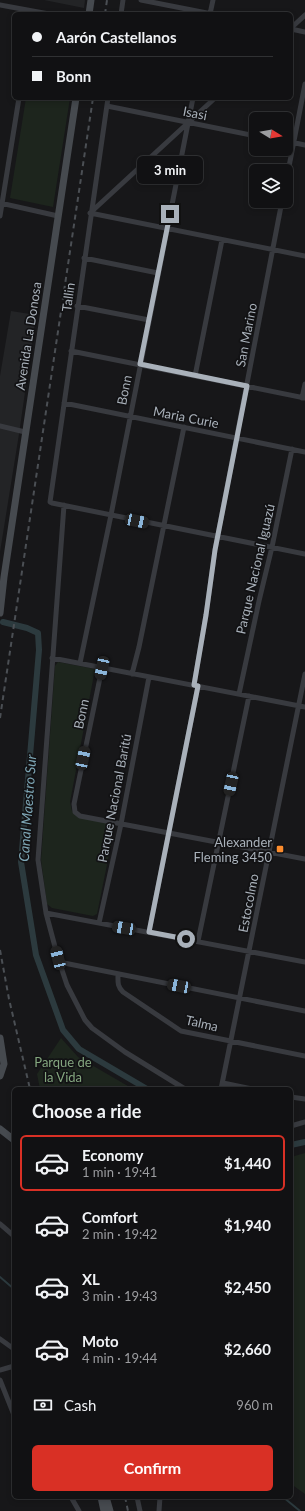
<!DOCTYPE html>
<html lang="en">
<head>
<meta charset="utf-8">
<style>
  :root { --surface:#111113; --page:#1a1a1c; --text:#f1f3f6; --muted:#9c9da0; --line:#303133; --accent:#d93025 }
  body { margin:0; font-family:Lato,sans-serif; background:var(--page); color:var(--text); height:100vh; display:flex; flex-direction:column; font-size:15px; white-space:nowrap }
  * { box-sizing:border-box; margin:0 }
  p { font-size:13px; color:var(--muted) }
  .icon { flex:none; width:22px; height:22px; fill:none; stroke:currentColor; stroke-width:2; stroke-linecap:round; stroke-linejoin:round }
  .map { position:relative; flex:1; overflow:hidden }
  .drawer { position:absolute; left:12px; top:1087px; width:281px; height:412px; display:flex; flex-direction:column; background:var(--surface); border-radius:6px; box-shadow:0 2px 6px #0003,0 0 0 1px var(--line) }
  .drawer>* { flex:none }
  .hud { position:absolute; left:12px; top:12px; width:281px; height:88px; border-radius:6px; box-shadow:0 2px 6px #0003,0 0 0 1px var(--line); display:grid; align-content:center; height:88px; padding:0 20px; background:var(--surface) }
  .needle { width:26px; rotate:101deg }
  .buttons { position:absolute; left:249px; top:112px; display:grid; gap:8px }
  .buttons a { display:grid; place-items:center; width:44px; height:44px; border-radius:6px; background:var(--surface); box-shadow:0 2px 6px #0003,0 0 0 1px var(--line); font-size:20px }
  .end { position:absolute; width:18px; height:18px; margin:-9px; border:5px solid #a9b1ba; background:#111; box-shadow:0 0 0 2px #111 }
  .from { border-radius:50% }
  .bubble { position:absolute; height:28px; border-radius:6px; background:var(--surface); box-shadow:0 2px 6px #0003,0 0 0 1px var(--line); font-size:13px; font-weight:700; line-height:28px; text-align:center }
  .car { position:absolute; width:12px; height:24px; margin:-12px -6px; border-radius:5px; box-shadow:0 0 3px 1px #0007; background:linear-gradient(#222 24%,#8ab4d8 0 40%,#222 0 76%,#8ab4d8 0 86%,#222 0) }
  .hud b { display:flex; align-items:center; gap:14px; height:38px; font-size:15px }
  .hud b+b { border-top:1px solid var(--line) }
  .hud i { width:10px; height:10px; background:var(--text) }
  ul { padding:0; list-style:none }
  li { display:flex; align-items:center; gap:12px; height:56px; margin:0 8px 6px; padding:0 12px; border:2px solid transparent; border-radius:6px }
  li div { flex:1 }
  li b { display:block; font-size:15px }
  li em { font-style:normal; font-weight:700 }
  li.current { border-color:var(--accent) }
  li>.icon { width:36px; height:36px; stroke-width:1.5 }
  h2 { padding:0 20px; font-size:18px; line-height:48px }
  .pay { display:flex; align-items:center; gap:10px; height:44px; padding:0 20px; font-size:15px }
  .pay p { margin-inline-start:auto }
  .action { display:flex; gap:8px; margin-top:auto; padding:8px 20px }
  .action a { flex:1; height:46px; border-radius:6px; background:var(--accent); color:#fff; font-size:16px; font-weight:700; line-height:46px; text-align:center }
  .map>svg:first-child { display:block }
  .built { fill:#232426 }
  .green { fill:#1d251d }
  .lines { fill:none; stroke-linecap:round; stroke-linejoin:round }
  .stream { stroke:#2c3a3e; stroke-width:2 }
  .canal { stroke:#2c3a3e; stroke-width:6 }
  .street { stroke:#383a3f; stroke-width:5 }
  .secondary { stroke:#464a4f; stroke-width:7 }
  .rail { stroke:#4b4f54; stroke-width:2; stroke-dasharray:5 4; stroke-linecap:butt }
  .route { stroke:#a9b1ba; stroke-width:5 }
  .poi-dot { fill:#fb8c2d; stroke:#121214; stroke-width:1.5 }
  .labels { text-anchor:middle; dominant-baseline:central; stroke-width:3.5; stroke-linejoin:round; paint-order:stroke }
  .street-label { font-size:13px; fill:#a9b1ba; stroke:#121214 }
  .poi-label { font-size:13px; fill:#a9b1ba; stroke:#121214; text-anchor:end }
  .park-label { font-size:13px; fill:#84a67f; stroke:#121214 }
  .water-label { font-size:14px; font-style:italic; fill:#7ea7b6; stroke:#121214 }
</style>
</head>
<body>
<div class="map">
<svg width="305" height="1511" viewBox="0 0 305 1511">
  <rect width="100%" height="100%" fill="#171719"/>
  <path class="built" d="M44,0H85L84,8Z
    M11,311L36,315L19,434L0,552V376Z"/>
  <path class="green" d="M26,98H70L53,207L10,198Z
    M58,662L95,669L70,802L72,811L79,817L115,825L97,914L93,916L52,908L47,904L41,860L55,666Z
    M61,1038L78,1057L133,1089H40L37,1074Z
    M305,1153V1494L291,1484V1157Z"/>
  <g class="lines">
    <path class="stream" d="M0,1277L14,1289
      M283,1497L300,1511"/>
    <path class="canal" d="M3,622L27,628L38,633L39,650L21,862L36,955L63,1030L79,1049L147,1089
      M291,1145L305,1142"/>
    <path class="street" d="M141,0L212,14
      M0,5L49,14
      M121,14L123,0
      M210,14L213,0
      M291,28L305,15
      M291,29L305,32
      M108,98L50,502L52,503L305,554
      M107,106L256,136
      M286,141L305,145
      M286,182L305,84
      M0,203L58,216
      M90,213L305,256
      M90,213L215,98
      M0,216L19,98
      M84,258L158,273
      M77,306L149,320
      M71,351L305,398
      M195,376L222,240
      M302,398L305,384
      M64,403L305,452
      M0,426L25,432
      M64,505L38,860L46,913L58,958L67,985L85,1020L92,1028L125,1052L185,1089
      M52,658L305,707
      M80,663L111,515L193,98
      M102,668L74,804L75,812L80,816L305,859
      M132,674L139,647L184,427
      M194,685L206,615L215,550L282,201
      M239,694L259,601L272,547L292,449
      M46,913L305,962
      M99,923L121,824L149,677
      M149,932L198,686
      M198,941L249,696
      M59,962L305,1011
      M118,974C118,982 117,986 123,992L181,1031L305,1056
      M223,1083L252,1089
      M221,1089L305,674
      M291,1097L305,1099
      M291,1126L305,1122
      M0,1224L14,1236
      M0,1339L14,1349
      M0,1370L14,1366
      M0,1380L14,1415
      M71,1497L79,1511
      M137,1497L140,1511
      M159,1511L160,1497"/>
    <path class="secondary" d="M89,14L91,0
      M0,613L4,577L76,98
      M0,1038L4,1064L0,1076
      M0,1129L14,1140
      M101,1497L104,1511
      M106,1497L110,1511"/>
    <path class="rail" d="M105,14L107,0
      M0,718L93,98
      M0,950L9,999L30,1089
      M125,1497L128,1511"/>
  </g>
  <g class="lines">
    <path class="route" d="M170,214L140,364L247,386L215,550L206,615L194,685L198,686L149,932L186,939"/>
  </g>
  <rect class="poi-dot" x="276" y="845" width="8" height="8" rx="2"/>
  <g class="labels">
    <g class="street-label">
      <text transform="translate(195 113) rotate(11)">Isasi</text>
      <text transform="translate(68 297) rotate(-82)">Tallin</text>
      <text transform="translate(246 335) rotate(-79)">San Marino</text>
      <text transform="translate(28 336) rotate(-81)">Avenida La Donosa</text>
      <text transform="translate(124 390) rotate(-79)">Bonn</text>
      <text transform="translate(186 417) rotate(11)">Maria Curie</text>
      <text transform="translate(255 569) rotate(-77)">Parque Nacional Iguazú</text>
      <text transform="translate(81 714) rotate(-78)">Bonn</text>
      <text transform="translate(114 798) rotate(-79)">Parque Nacional Baritú</text>
      <text transform="translate(248 903) rotate(-79)">Estocolmo</text>
      <text transform="translate(202 1023) rotate(13)">Talma</text>
    </g>
    <g class="poi-label">
      <text x="272" y="842">Alexander<tspan x="272" dy="15">Fleming 3450</tspan></text>
    </g>
    <g class="park-label">
      <text x="63" y="1062">Parque de<tspan x="63" dy="15">la Vida</tspan></text>
    </g>
    <g class="water-label">
      <text transform="translate(27 808) rotate(-86)">Canal Maestro Sur</text>
    </g>
  </g>
</svg>
<div class="buttons">
<a><svg class="needle" viewBox="-14 -14 28 28"><path d="M0-13l5 13h-10z" fill="#e53935"/><path d="M0 13l5-13h-10z" fill="#9c9da0"/></svg></a>
<a><svg class="icon" aria-label="layers" viewBox="0 0 24 24"><path d="M12 4l9 5-9 5-9-5zM3 14l9 5 9-5"/></svg></a>
</div>
<i class="end from" style="left:186px;top:939px"></i>
<i class="end" style="left:170px;top:214px"></i>
<div class="bubble" style="left:137px;top:156px;width:66px">3 min</div>
<i class="car" style="left:137px;top:521px;rotate:102deg"></i>
<i class="car" style="left:102px;top:668px;rotate:192deg"></i>
<i class="car" style="left:83px;top:758px;rotate:12deg"></i>
<i class="car" style="left:231px;top:784px;rotate:192deg"></i>
<i class="car" style="left:124px;top:928px;rotate:280deg"></i>
<i class="car" style="left:58px;top:958px;rotate:346deg"></i>
<i class="car" style="left:179px;top:986px;rotate:281deg"></i>
<div class="hud">
<b><i class="from"></i>Aarón Castellanos</b>
<b><i></i>Bonn</b>
</div>
<section class="drawer">
<h2>Choose a ride</h2>
<ul>
<li class="current"><svg class="icon" aria-label="car" viewBox="0 0 24 24"><path d="M5 17H2v-5l4-1 3-4h7l3 4 3 1v5h-3M9 17h6M6 11h13"/><circle cx="7" cy="17" r="2"/><circle cx="17" cy="17" r="2"/></svg><div><b>Economy</b><p>1 min · 19:41</p></div><em>$1,440</em></li>
<li><svg class="icon" aria-label="car" viewBox="0 0 24 24"><path d="M5 17H2v-5l4-1 3-4h7l3 4 3 1v5h-3M9 17h6M6 11h13"/><circle cx="7" cy="17" r="2"/><circle cx="17" cy="17" r="2"/></svg><div><b>Comfort</b><p>2 min · 19:42</p></div><em>$1,940</em></li>
<li><svg class="icon" aria-label="car" viewBox="0 0 24 24"><path d="M5 17H2v-5l4-1 3-4h7l3 4 3 1v5h-3M9 17h6M6 11h13"/><circle cx="7" cy="17" r="2"/><circle cx="17" cy="17" r="2"/></svg><div><b>XL</b><p>3 min · 19:43</p></div><em>$2,450</em></li>
<li><svg class="icon" aria-label="car" viewBox="0 0 24 24"><path d="M5 17H2v-5l4-1 3-4h7l3 4 3 1v5h-3M9 17h6M6 11h13"/><circle cx="7" cy="17" r="2"/><circle cx="17" cy="17" r="2"/></svg><div><b>Moto</b><p>4 min · 19:44</p></div><em>$2,660</em></li>
</ul>
<div class="pay"><svg class="icon" aria-label="cash" viewBox="0 0 24 24"><path d="M3 7h18v10H3z"/><circle cx="12" cy="12" r="2"/></svg>Cash<p>960 m</p></div>
<div class="action"><a>Confirm</a></div>
</section>
</div>
</body>
</html>
